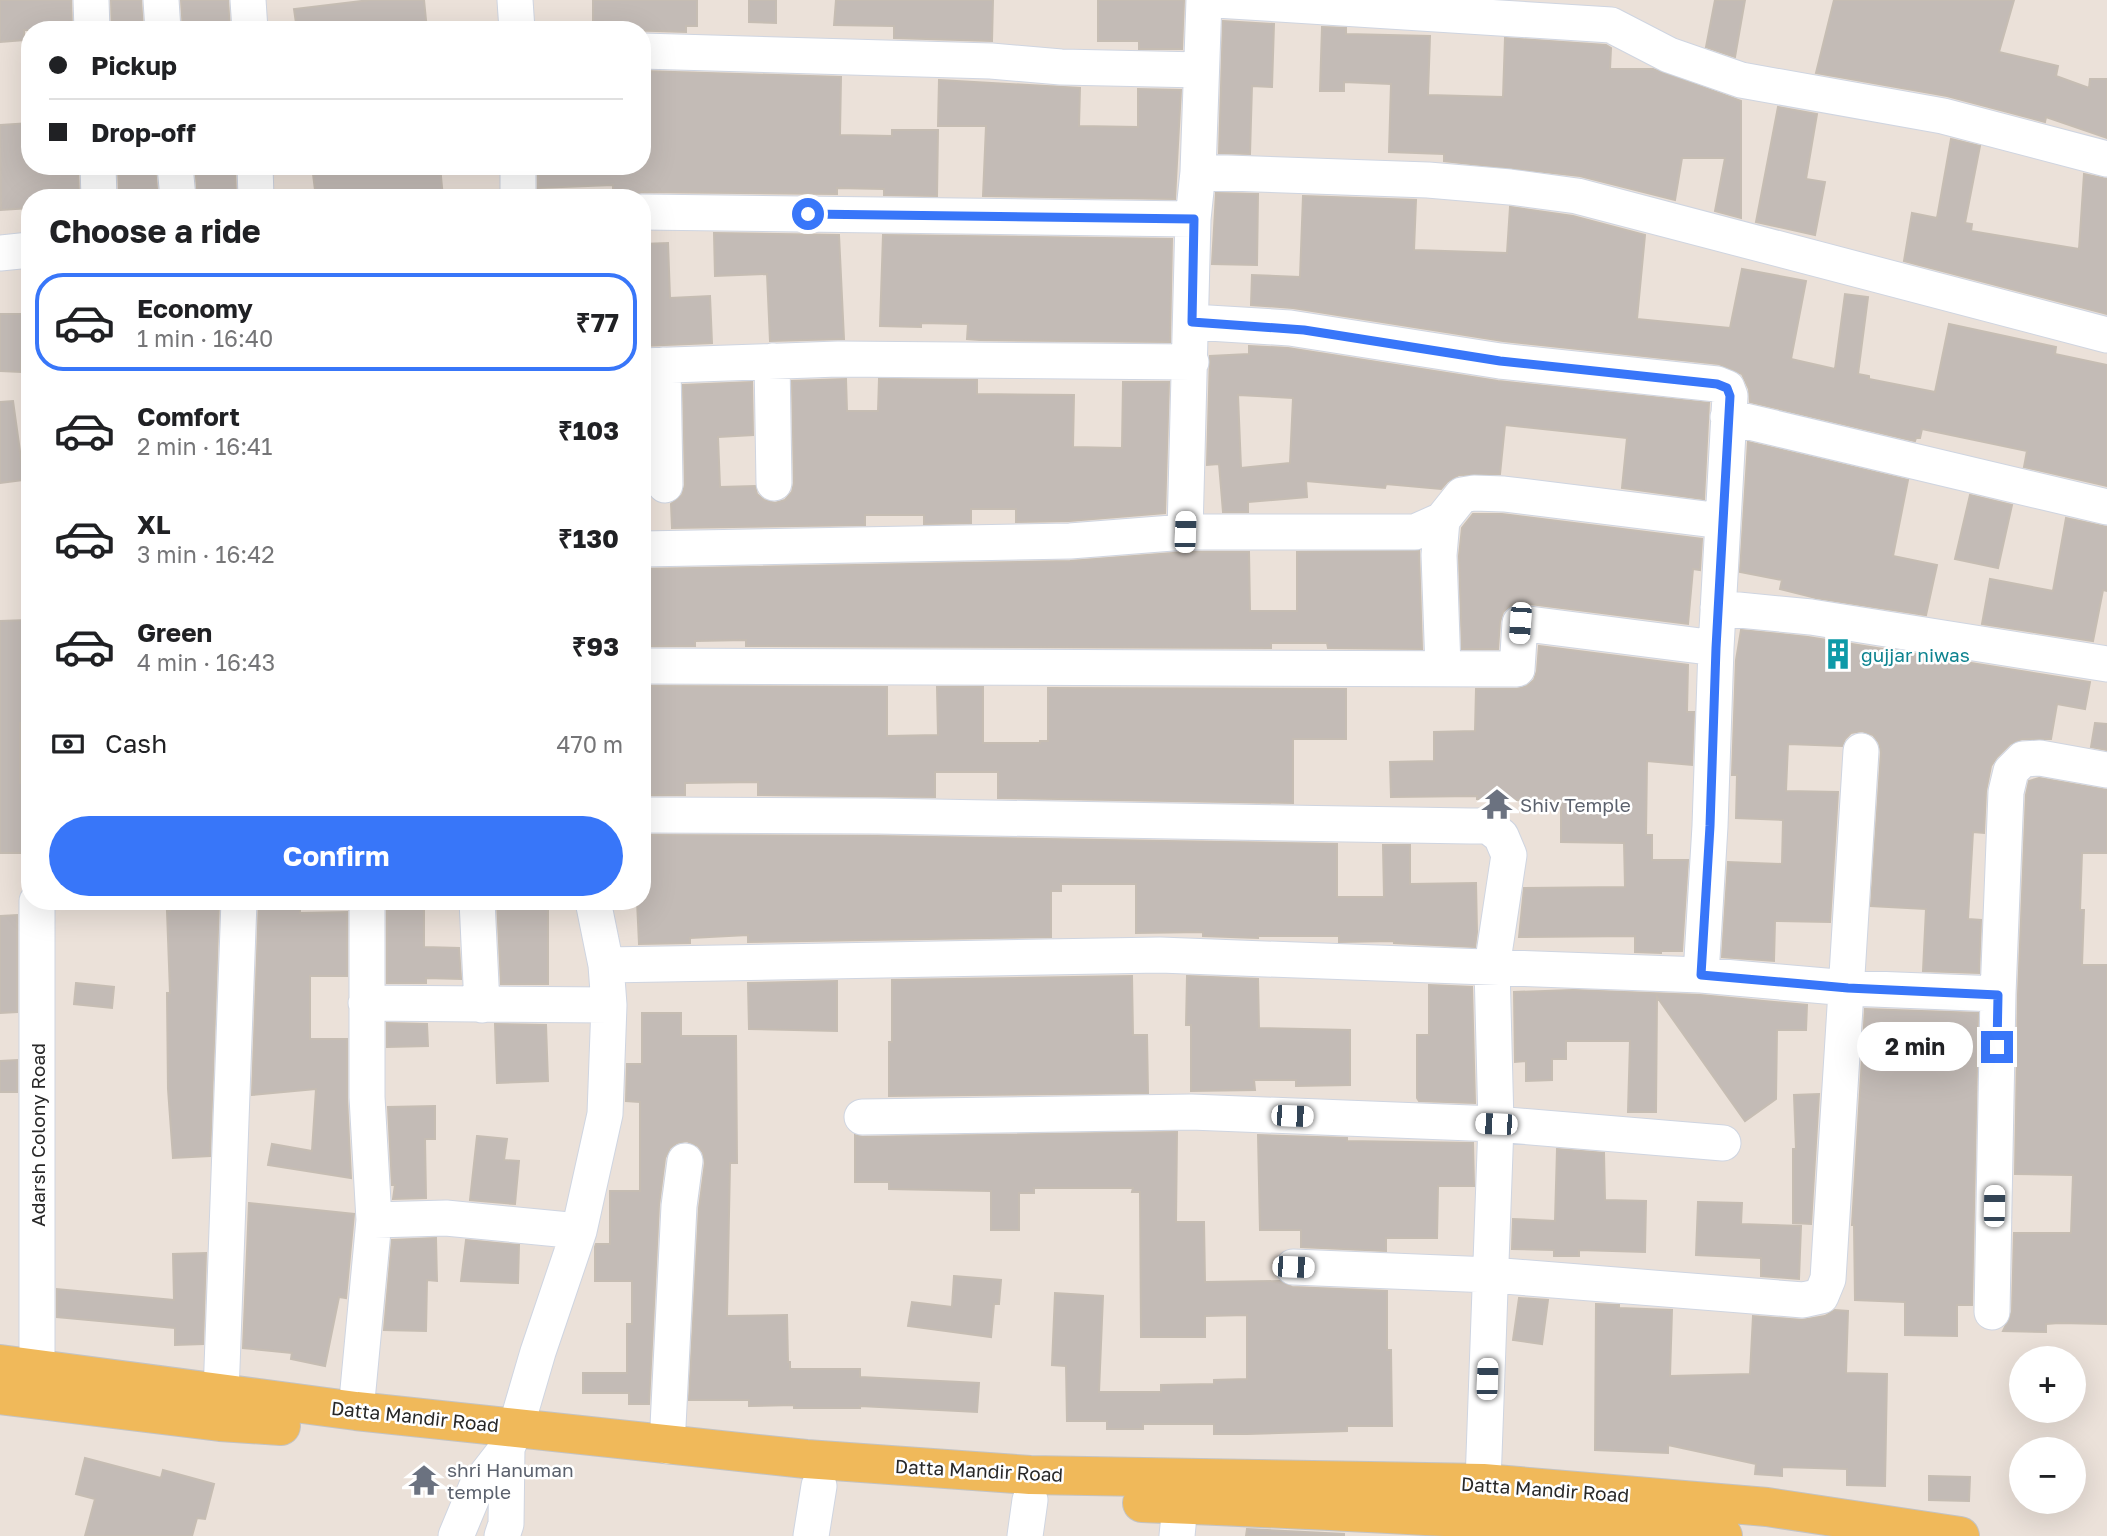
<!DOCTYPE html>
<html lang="en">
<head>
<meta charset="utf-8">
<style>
  :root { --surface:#fff; --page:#f2f2f2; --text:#202124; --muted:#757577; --line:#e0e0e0; --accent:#3876f9 }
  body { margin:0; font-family:"Golos Text",sans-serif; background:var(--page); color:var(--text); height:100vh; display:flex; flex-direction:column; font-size:26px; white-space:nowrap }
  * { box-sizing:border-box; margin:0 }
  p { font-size:23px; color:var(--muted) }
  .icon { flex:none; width:38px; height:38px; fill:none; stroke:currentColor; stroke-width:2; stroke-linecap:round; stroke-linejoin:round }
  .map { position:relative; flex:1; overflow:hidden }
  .details { position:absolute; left:21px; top:189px; width:630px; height:721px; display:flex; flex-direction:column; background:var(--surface); border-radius:28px; box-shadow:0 7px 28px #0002 }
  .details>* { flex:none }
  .guide { position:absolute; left:21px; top:21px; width:630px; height:154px; border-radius:28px; box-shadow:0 7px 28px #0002; display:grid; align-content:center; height:154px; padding:0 28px; background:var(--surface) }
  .buttons { position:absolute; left:2009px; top:1346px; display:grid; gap:14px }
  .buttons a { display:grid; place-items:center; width:77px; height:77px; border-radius:50%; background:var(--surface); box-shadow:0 7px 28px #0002; font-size:35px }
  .end { position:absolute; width:32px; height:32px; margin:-16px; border:9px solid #3876f9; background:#fff; box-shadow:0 0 0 4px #fff }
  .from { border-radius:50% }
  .bubble { position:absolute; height:49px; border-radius:24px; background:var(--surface); box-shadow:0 7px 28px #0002; font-size:23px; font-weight:700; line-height:49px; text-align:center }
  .car { position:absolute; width:21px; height:42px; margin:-21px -10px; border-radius:9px; box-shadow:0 0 5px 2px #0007; background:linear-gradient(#fff 24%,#345 0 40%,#fff 0 76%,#345 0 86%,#fff 0) }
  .guide b { display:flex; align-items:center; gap:24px; height:66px; font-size:26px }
  .guide b+b { border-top:2px solid var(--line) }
  .guide i { width:18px; height:18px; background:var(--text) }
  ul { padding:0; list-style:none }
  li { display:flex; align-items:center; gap:21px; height:98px; margin:0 14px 10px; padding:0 14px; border:4px solid transparent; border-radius:28px }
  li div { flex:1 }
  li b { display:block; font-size:26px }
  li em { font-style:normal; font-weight:700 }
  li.on { border-color:var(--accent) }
  li>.icon { width:63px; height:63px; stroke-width:1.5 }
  h2 { padding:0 28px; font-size:32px; line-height:84px }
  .pay { display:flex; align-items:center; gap:18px; height:77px; padding:0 28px; font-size:26px }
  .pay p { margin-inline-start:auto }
  .action { display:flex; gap:14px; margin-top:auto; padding:14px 28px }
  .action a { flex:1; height:80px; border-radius:42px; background:var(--accent); color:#fff; font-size:28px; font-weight:700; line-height:80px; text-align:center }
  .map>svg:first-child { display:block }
  .building { fill:#c3bbb6; stroke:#c6bdb3; stroke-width:2; fill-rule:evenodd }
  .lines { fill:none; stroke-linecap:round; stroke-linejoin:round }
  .minor-casing { stroke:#cfd5e1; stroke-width:37 }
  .major-casing { stroke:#c3c3c3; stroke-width:40 }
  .minor { stroke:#fff; stroke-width:35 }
  .major { stroke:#f0b95a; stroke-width:38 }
  .route { stroke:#3876f9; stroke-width:9 }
  .labels { text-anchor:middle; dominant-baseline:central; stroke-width:5; stroke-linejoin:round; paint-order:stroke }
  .culture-label { font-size:19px; fill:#0d838f; stroke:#fff; text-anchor:start }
  .worship-label { font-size:19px; fill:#5b616d; stroke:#fff; text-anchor:start }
  .street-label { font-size:19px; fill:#282828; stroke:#fff }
</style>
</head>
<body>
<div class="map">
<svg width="2107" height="1536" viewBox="0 0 2107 1536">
  <rect width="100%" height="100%" fill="#ebe1d9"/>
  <path class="building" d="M0,0H71L72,30H24V40L0,42Z
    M111,0H141L143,30H112Z
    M181,0H228L230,30H183Z
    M370,0H424L427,30H297L294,9Z
    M593,0H697V26H686V32L593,29Z
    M749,0H776V23L749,22Z
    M836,0H993L992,41L894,38V26L834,25Z
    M1098,0H1184L1182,49H1139V41H1098Z
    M1715,0H1745L1735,57L1706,47Z
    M1834,0H2014L1999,52L2058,66L2056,76L2089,88L2090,79H2107V138L2046,117L2045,122L1947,96L1816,73Z
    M1223,21L1274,24L1272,87L1252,86L1250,154L1219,153Z
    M1322,27L1346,28V34L1430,36L1428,95L1503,97L1505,38L1606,45L1611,48L1610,69H1653L1741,101V218L1715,211L1725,158H1682L1675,200L1580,176L1444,161V154L1389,152L1391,84L1344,82V91H1320Z
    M642,71L841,77L840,135L892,136V130H938L937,196L884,195V189L837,188V194L642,192L632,195H613V185L538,188V166H642Z
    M939,80L1080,88L1079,126L1138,127V89L1181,90L1175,199L983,196L986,126H938Z
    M1778,107L1817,114L1806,179L1825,182L1815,235L1756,222Z
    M30,123V166H78L79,198H30V208L1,210L0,125Z
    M1951,139L1980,146L1965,223L1972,224L1971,231L2079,249L2084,174L2107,179V314L1904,261L1912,213L1937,218Z
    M118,166H155L157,189L119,192Z
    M195,166H235L236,198H198Z
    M312,166H440L443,198H316Z
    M1216,193L1258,194L1257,265L1212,264Z
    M1303,196L1416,200L1414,250L1507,253L1510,207L1573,216L1645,235L1637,319L1730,328L1742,269L1806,281L1791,359L1835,369L1845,294L1868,297L1858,374L1869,376V379L1935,392L1949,324L2056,347L2055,354L2107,365V486L2024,467L2027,451L1922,429L1920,438H1916L1915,441L1750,402L1749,389L1742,374L1719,364L1503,341L1293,308L1251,305L1252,275L1300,277Z
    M714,233L839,235L844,339L770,341L767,274L715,276Z
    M883,235L1172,239L1170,342L980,340L967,339L968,324L921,323V327L880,326Z
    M668,243L670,298L710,296L712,343L642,346V244Z
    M0,314H24L21,372L0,371Z
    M1249,346L1288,348L1498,381L1709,403L1704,499L1622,488L1627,438L1505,425L1500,474L1459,475L1447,482L1441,489L1386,484L1385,488L1306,481L1307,497L1248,502V512H1223L1219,464L1207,465L1210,356L1249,354ZM1238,395L1293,398L1290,463L1241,468Z
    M846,379L847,411H878L879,379L977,380V394L1074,395L1073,447L1122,448L1123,382H1169L1165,513L1069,521L1016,522V509H971V523L924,524V515H865V525L672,528L671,504L682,495L685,485L683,385L752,382L753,435L718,437L720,487L755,486L757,494L764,500L775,503L785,500L792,492L794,483L792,381Z
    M13,401L24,480L0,483V402Z
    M1748,442L1908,480L1893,556L1937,565L1926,615L1816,598L1780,589L1782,580L1740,572Z
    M1970,495L2012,505L1998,568L1955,559Z
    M1473,514H1502L1702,539L1700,570L1693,569L1688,624L1522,603L1511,605L1503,612L1500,622L1498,649H1462L1459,556L1462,528Z
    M2066,518L2107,527V591L2103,590L2093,641L1982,624L1990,579L2053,591Z
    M1419,551L1422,649L1328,648L1327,643H1271V648L746,646V640L695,641V646H642V569L1070,561L1186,552H1249L1250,611H1297V552Z
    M27,620V665H21L23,723H20V783H27L29,853H0V621Z
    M1741,630L1808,637L2090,682L2085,709L2057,704L2051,739H2022L2010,744L1997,757L1991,766L1986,791L1984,833L1973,832L1968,919L1981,920L1979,973L1923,971L1926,909L1871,906L1881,752L1879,743L1873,735L1862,731L1851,733L1845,739L1842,746L1788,744L1786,791L1838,792L1830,922L1775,921L1774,961L1722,957L1728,862L1782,864L1783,820L1736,818L1737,775H1732L1736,660Z
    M1539,646L1688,665L1687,712H1694L1692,765L1647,761L1646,835H1652V860H1688L1682,951H1661V953L1635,952V936L1519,937L1524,888L1625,887L1624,843L1561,842V801L1477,799V796L1391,797L1390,762L1434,761V732L1475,731L1476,689H1517L1527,686L1534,680L1537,671Z
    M642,686L887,687V736L938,735L937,687H983V743H1040V741H1048V688L1346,689V739H1293V803L998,798V772H935V797L758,795V782L685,783V795H642Z
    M2095,723L2107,724V750L2091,747Z
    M2039,778L2107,790V853H2082L2080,910H2084L2082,965H2107V1324L2059,1323L2046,1324V1332L2003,1331L2012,1312L2014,1233H2071L2073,1175L2015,1174L2018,995L2026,795L2029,781Z
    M642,835L877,836L1337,844V897H1384L1383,845H1410V884L1476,883L1477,932L1475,947L1394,943V941L1339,942V936H1258V938L1203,936V932L1136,933V884H1061V891H1051V937L748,942V935L690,938V943L639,944L637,901H642Z
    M170,901H219L210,1156L173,1158L168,1089L167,993H170L167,911H170Z
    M259,901H300V913L347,912V976H310V1039H347V1098L351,1178L268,1165L272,1144L312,1151L316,1089L252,1095Z
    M387,901H424V947L459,948L461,979L426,978V983H387Z
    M497,901H548V984H501Z
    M17,915V1012L0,1013V916Z
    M1132,976L1133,1035H1147L1148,1093L889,1096V1042H892V980Z
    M1187,976L1258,979L1259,1028L1350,1030V1085L1296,1086V1080H1254L1255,1090L1191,1091V1025H1186Z
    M837,981V1031L749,1029L748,983Z
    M76,983L114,987L112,1008L74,1004Z
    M1429,985L1472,987L1475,1103L1419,1101L1417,1098V1035H1429Z
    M1573,990L1700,995L1807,1005L1806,1030H1777L1776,1099L1745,1121L1657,997L1656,1112H1628L1630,1041H1566V1059H1552V1080L1526,1081V1061L1515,1062L1514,992Z
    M1865,1009L1978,1013L1972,1305H1957V1336L1905,1335V1302L1855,1300L1854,1225H1852Z
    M642,1013H681V1036H736L737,1163H730L727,1316L787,1315L788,1362H790V1369H860V1377L979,1383L977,1412L860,1406V1408H794V1405L749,1406V1400H689L699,1208L705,1163L703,1153L698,1146L687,1141L677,1143L670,1148L665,1158L659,1205L649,1404H629V1393H583V1373H627V1324H632V1281H595V1247L596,1244H610V1191H640V1102L626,1101L627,1064H642Z
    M387,1023L427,1024L428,1046L387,1047Z
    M495,1024L546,1025L548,1081L497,1083Z
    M17,1060V1092H0V1061Z
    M1819,1094L1811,1224L1793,1223V1149H1796L1794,1095Z
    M435,1106V1139H425L426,1198L393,1199L395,1185H392L388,1107Z
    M1177,1132L1176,1222H1204L1205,1282L1280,1281L1292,1287L1387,1291V1350H1391L1392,1426H1347V1431L1247,1434H1214V1424H1143V1429H1107V1421H1067L1066,1366L1052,1365L1055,1293L1103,1296L1099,1392H1161V1385L1214,1384V1380L1247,1379V1315L1205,1316V1337H1141L1140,1192H1132L1133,1188H1034V1193H1019V1230H991V1191L889,1189V1182H855V1135L862,1137Z
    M1258,1135L1347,1138V1141L1473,1143L1474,1186H1438L1437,1238H1386V1251L1301,1247V1230H1260Z
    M477,1136L507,1139L504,1160L519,1161L515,1204L470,1200Z
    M1557,1149L1604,1153L1605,1200L1646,1201L1645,1252L1579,1250V1256H1554V1250L1512,1249L1513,1219L1555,1221Z
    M1698,1202L1742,1203L1741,1224L1801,1226L1799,1279L1761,1276V1258L1696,1255Z
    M249,1203L354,1214L346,1298L339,1297L325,1366L291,1359L292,1353L243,1348Z
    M436,1238L437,1281L427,1280L426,1331L384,1330L392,1240Z
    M466,1240L519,1245L518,1283L461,1281Z
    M206,1253L203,1344L175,1345V1328L57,1317V1289L174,1300L173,1254Z
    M954,1276L1001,1280L999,1304H994L991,1337L908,1326L912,1302L952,1307Z
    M1519,1298L1548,1300L1542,1344L1513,1340Z
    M1596,1304L1619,1305V1308L1672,1310L1670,1376L1750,1374L1753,1316L1802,1320L1825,1316L1835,1310L1848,1311L1846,1373L1887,1374L1885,1486L1847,1485V1469L1782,1467V1476L1755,1474L1756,1464L1668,1445V1453L1595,1450Z
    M85,1458L161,1478L163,1470L214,1484L205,1519L197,1518L192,1536H85L95,1499L76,1494Z
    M1929,1476L1970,1477L1969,1501L1929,1500Z
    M1247,1529L1344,1534V1536H1246Z"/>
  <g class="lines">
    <defs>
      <path id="minor" d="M91,0L92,30
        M161,0L163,30
        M248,0L250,30
        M515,0L517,30
        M1216,0L1611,25L1669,55L1741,80L1943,116L2107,159
        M642,51L991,61L1061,67L1201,70
        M98,166L99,198
        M175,166L178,198
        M255,166L256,198
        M518,166V198
        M1198,172L1428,180L1510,187L1577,196L2107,335
        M642,212L1193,219
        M0,253L30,250
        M1192,322L1290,328L1500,361L1717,384L1727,388L1730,396L1716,648L1710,826L1701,975
        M772,361L774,483
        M663,365L665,485
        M642,366L838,359L1191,362
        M1728,417L2107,507
        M1185,532L1193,219L1198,172L1204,0
        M642,549L1070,541L1185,532H1415L1442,520
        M1718,608L1811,617L2107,664
        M642,666L1517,669L1520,623L1716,648
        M1443,668L1439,555L1442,520L1462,495L1474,493L1504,494L1722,521
        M642,815L877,816L1470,826H1488L1501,836L1509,855L1492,967L1496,1124L1483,1483L1468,1506
        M477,901L482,1005
        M606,965L1160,955L1701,975L1848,988L1998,994
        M366,1003L609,1005
        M862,1117L1191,1112L1496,1124L1723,1143
        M374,1220L446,1218L579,1231
        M1293,1267L1491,1275L1803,1300L1821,1296L1828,1279L1861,751
        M1992,1312L1998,994L2006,792L2011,771L2023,759L2040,758L2107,770
        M31,1398L37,1368V901
        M356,1411L374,1220L367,1097V901
        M220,1422L239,901
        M667,1446L679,1206L685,1161
        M456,1536L476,1488L507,1448L516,1427L538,1352L579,1231L605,1114L609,1005L606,965L593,901
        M502,1536L506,1524L507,1448
        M811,1536L819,1486
        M1025,1536L1030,1500
        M1177,1536L1180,1505"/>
      <path id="major" d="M0,1364L356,1411L806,1459L1030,1475L1483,1483L1767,1507L1960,1536
        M0,1395L220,1422L281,1426
        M1142,1503C1256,1507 1369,1513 1483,1519C1563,1523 1644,1526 1723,1536"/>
    </defs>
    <use href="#minor" class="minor-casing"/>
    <use href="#major" class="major-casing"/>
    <use href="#minor" class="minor"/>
    <use href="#major" class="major"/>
  </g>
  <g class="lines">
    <path class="route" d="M808,214L1194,219L1192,322L1304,330L1500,361L1717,384L1727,388L1730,396L1716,648L1710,826L1701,975L1848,988L1998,995L1997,1047"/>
  </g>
  <defs>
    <symbol id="building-bare" viewBox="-9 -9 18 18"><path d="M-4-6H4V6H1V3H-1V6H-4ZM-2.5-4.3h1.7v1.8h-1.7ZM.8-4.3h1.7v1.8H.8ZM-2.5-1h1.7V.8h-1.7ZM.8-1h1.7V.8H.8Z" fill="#0f9aa8" stroke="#fff" stroke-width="2.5" paint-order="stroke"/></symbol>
    <symbol id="temple-bare" viewBox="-9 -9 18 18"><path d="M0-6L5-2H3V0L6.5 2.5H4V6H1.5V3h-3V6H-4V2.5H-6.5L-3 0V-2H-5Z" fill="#6b7280" stroke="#fff" stroke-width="2.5" paint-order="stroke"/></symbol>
  </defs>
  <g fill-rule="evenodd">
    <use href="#building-bare" x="1816" y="632" width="44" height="44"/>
    <use href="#temple-bare" x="1475" y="782" width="44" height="44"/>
    <use href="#temple-bare" x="402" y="1458" width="44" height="44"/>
  </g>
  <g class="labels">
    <g class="culture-label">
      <text x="1861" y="654">gujjar niwas</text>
    </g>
    <g class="worship-label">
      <text x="1520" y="804">Shiv Temple</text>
      <text x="447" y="1469">shri Hanuman<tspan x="447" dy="22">temple</tspan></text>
    </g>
    <g class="street-label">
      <text transform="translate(37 1135) rotate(-90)">Adarsh Colony Road</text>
      <text transform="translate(415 1416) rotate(6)">Datta Mandir Road</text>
      <text transform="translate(979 1470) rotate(3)">Datta Mandir Road</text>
      <text transform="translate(1545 1489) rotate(4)">Datta Mandir Road</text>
    </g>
  </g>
</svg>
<div class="buttons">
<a>+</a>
<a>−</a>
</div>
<i class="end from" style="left:808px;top:214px"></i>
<i class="end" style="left:1997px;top:1047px"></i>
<div class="bubble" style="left:1857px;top:1022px;width:116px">2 min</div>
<i class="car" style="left:1185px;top:532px;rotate:2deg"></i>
<i class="car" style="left:1520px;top:623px;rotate:184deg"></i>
<i class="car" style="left:1292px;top:1116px;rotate:92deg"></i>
<i class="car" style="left:1496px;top:1124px;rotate:272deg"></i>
<i class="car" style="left:1994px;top:1206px;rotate:1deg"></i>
<i class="car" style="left:1293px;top:1267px;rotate:92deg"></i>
<i class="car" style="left:1487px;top:1379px;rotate:2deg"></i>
<div class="guide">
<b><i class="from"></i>Pickup</b>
<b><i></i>Drop-off</b>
</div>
<section class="details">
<h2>Choose a ride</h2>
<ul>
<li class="on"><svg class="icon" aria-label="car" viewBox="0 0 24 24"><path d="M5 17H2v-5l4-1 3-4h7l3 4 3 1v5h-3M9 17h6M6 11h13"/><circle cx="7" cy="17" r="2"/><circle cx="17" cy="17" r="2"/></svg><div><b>Economy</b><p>1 min · 16:40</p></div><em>₹77</em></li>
<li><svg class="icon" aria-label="car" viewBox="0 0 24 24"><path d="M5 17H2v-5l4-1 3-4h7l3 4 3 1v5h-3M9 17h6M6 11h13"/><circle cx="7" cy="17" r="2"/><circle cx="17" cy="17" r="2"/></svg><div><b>Comfort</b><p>2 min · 16:41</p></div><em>₹103</em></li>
<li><svg class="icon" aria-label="car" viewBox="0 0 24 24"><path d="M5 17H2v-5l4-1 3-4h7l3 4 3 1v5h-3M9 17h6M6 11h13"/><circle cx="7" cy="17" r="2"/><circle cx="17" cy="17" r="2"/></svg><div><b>XL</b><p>3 min · 16:42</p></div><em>₹130</em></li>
<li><svg class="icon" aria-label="car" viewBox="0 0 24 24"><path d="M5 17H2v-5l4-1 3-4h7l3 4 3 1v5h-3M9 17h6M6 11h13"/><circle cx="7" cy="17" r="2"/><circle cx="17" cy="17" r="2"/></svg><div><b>Green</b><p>4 min · 16:43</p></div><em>₹93</em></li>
</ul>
<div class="pay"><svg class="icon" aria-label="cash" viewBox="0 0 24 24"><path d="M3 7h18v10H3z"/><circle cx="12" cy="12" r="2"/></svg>Cash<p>470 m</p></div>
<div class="action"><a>Confirm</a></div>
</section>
</div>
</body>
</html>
